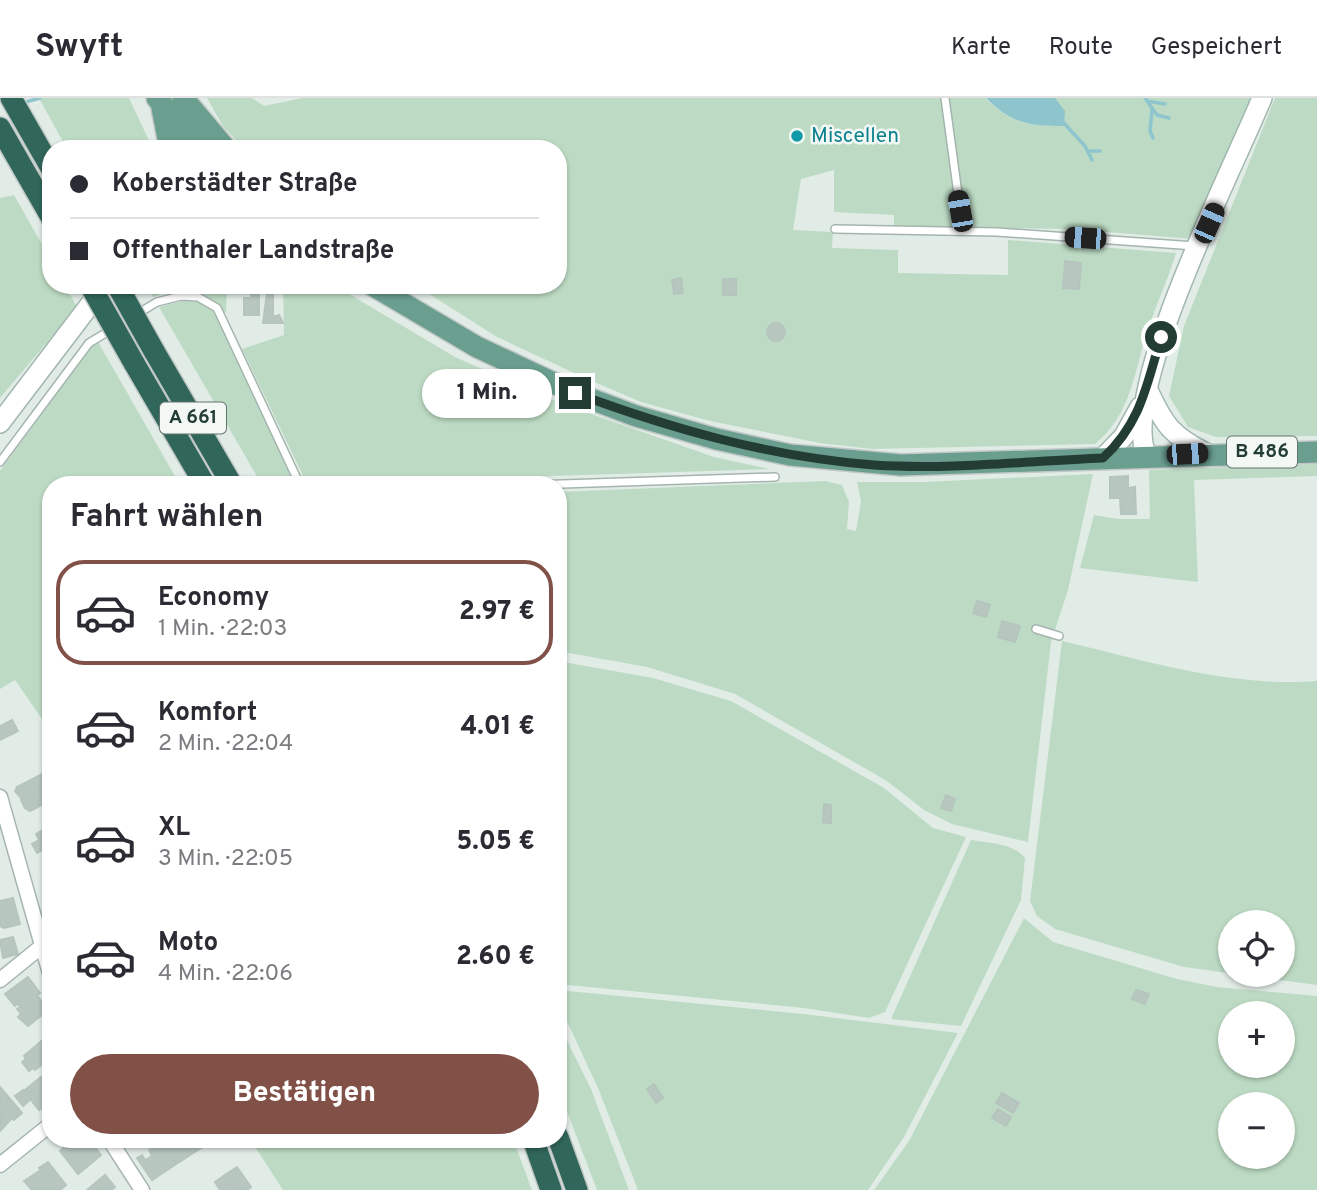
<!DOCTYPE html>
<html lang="de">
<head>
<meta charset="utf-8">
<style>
  :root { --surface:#fff; --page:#f7f7f7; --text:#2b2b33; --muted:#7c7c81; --line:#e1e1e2; --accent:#815148 }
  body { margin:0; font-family:Overpass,sans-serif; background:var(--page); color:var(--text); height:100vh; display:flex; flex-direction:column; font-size:26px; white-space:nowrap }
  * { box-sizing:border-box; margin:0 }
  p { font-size:23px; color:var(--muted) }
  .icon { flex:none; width:38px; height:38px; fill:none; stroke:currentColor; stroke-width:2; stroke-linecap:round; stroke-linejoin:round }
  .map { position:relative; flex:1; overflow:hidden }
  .sheet { position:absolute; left:42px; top:378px; width:525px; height:672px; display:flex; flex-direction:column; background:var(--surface); border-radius:28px; box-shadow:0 2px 5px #0004 }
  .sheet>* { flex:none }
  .guide { position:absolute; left:42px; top:42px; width:525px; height:154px; border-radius:28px; box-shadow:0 2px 5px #0004; display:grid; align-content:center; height:154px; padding:0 28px; background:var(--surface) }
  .fabs { position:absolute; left:1218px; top:812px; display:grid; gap:14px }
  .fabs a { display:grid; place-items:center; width:77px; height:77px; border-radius:50%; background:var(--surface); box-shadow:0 2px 5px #0004; font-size:35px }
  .end { position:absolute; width:32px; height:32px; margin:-16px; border:9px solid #233c34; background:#fff; box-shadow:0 0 0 4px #fff }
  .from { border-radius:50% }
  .bubble { position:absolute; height:49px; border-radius:24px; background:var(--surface); box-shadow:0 2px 5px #0004; font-size:23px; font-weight:800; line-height:49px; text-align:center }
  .car { position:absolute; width:21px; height:42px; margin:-21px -10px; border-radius:9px; box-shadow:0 0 5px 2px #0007; background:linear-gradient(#222 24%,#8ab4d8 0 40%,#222 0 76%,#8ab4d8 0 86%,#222 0) }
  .guide b { display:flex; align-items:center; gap:24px; height:66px; font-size:26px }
  .guide b+b { border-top:2px solid var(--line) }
  .guide i { width:18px; height:18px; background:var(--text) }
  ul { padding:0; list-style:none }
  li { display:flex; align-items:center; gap:21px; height:105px; margin:0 14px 10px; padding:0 14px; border:4px solid transparent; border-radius:28px }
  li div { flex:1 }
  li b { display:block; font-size:26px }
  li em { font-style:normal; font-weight:800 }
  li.selected { border-color:var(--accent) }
  li>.icon { width:63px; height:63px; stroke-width:1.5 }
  h2 { padding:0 28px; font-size:32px; line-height:84px }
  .button { display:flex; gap:14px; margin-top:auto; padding:14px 28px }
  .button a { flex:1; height:80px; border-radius:42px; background:var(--accent); color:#fff; font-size:28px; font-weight:800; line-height:80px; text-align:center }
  header { display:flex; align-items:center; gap:42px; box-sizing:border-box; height:98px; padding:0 35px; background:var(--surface); border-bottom:2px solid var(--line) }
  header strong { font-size:33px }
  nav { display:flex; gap:38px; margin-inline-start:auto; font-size:24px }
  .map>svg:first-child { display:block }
  .green { fill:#bddbc4; fill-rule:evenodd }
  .water { fill:#8ec5cd }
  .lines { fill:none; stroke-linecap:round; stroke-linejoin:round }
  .stream { stroke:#8ec5cd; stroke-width:3.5 }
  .building { fill:#b8c6c0; stroke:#b5c5be; stroke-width:2 }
  .lane-casing { stroke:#a5b4ae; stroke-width:10 }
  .street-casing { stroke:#a5b4ae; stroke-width:17 }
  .secondary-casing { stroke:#a1b7af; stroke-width:22 }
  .primary-casing { stroke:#c1c8c6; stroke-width:24 }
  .highway-casing { stroke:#c1c8c6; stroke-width:24 }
  .lane { stroke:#fff; stroke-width:7 }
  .street { stroke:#fff; stroke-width:14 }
  .secondary { stroke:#fff; stroke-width:19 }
  .primary { stroke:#6a9e8f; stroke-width:21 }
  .highway { stroke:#31665a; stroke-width:21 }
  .highway-bridge-casing { stroke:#c1c8c6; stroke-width:24; stroke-linecap:butt }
  .highway-bridge { stroke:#31665a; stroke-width:21 }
  .route { stroke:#233c34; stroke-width:9 }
  .culture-dot { fill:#0f9aa8; stroke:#f3f8f5; stroke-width:2.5 }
  .labels { text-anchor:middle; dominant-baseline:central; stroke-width:5; stroke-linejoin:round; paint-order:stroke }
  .shield { fill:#f3f8f5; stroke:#61746e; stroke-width:2 }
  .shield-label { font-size:19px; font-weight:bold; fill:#233c34 }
  .culture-label { font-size:21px; fill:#0d838f; stroke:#f3f8f5; text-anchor:start }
</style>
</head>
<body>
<header>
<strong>Swyft</strong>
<nav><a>Karte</a><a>Route</a><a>Gespeichert</a></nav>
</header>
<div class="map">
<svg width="1317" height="1092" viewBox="0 0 1317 1092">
  <rect width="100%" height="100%" fill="#e2ece7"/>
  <path class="green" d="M39,0H129L153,51H67Z
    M207,0H252L264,8L302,0H985C1012,26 1028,28 1064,28L1054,0H1255L1192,141L1072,131L894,129V117L834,114V72L801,81L793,132L833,134L832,150L898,152V175L1008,177V142L1176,155C1168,181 1157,205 1148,231C1134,273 1132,316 1095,346L872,351L820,345L710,323L641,304L585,280L497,239L415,187H558V51H245L224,30Z
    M1275,0H1317V338L1216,339L1188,329L1169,298L1184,228Z
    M14,97L51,162V187H65L77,209L0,300V100Z
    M147,187H227L226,215C204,189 182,189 153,199Z
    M283,187H334L455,259L560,305L714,359L770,371L307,386L242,251L284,237Z
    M183,203L198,204L216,215L295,387H262L159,209Z
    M97,242L180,387H51V634L15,582L0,591V373Z
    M1317,366V378L1194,382L1198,484L1080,470L1094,417L1118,421H1150L1149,372Z
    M1093,376L1068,492L1051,544L1028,744L952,726L924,712L887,683L735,596L647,569L558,553V394L825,383L842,387L849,404L847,431L856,433L861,403L857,384H924Z
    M1062,543C1143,562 1233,590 1317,583V887L1184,869L1055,831L1037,818L1030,803ZM1283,824V877H1230V824Z
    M558,563L653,580L731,603L884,690L933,730L966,739L885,914L869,920L804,910L558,886Z
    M971,742C989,745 1013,745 1025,760L1021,802L961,928L891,921Z
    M1024,820L1053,844L1177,881L1217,889L1317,898V1092H874L909,1043ZM1230,915H1283V968H1230ZM1230,1006H1283V1059H1230Z
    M558,892L804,916L958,935L904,1039L868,1092H638L598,990L558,904Z
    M558,924L591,991L629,1092H597L558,990Z
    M250,1041H513L532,1092H283Z"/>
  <path class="water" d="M986,0H1055L1065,13L1064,28C1028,28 1012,26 986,0Z"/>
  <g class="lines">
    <path class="stream" d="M1145,0L1157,17L1169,20
      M1147,3L1165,6
      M22,5L40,0
      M1152,12L1150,33L1153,40
      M1062,23L1085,48L1092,62
      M1089,53H1100"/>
  </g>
  <path class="building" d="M1065,163L1081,165L1079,191L1063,190Z
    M681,180L683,195L674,196L672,182Z
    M723,181H736V197H723Z
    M251,194H259V217H244V200H251Z
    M267,195H273V219L279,217L283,225H263Z
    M767 234a9 9 0 1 1 18 0a9 9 0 1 1-18 0Z
    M1128,378V390L1135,389L1136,416H1121L1120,400H1110V379Z
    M977,503L990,507L986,519L973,515Z
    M1002,523L1020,528L1015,544L998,539Z
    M12,622L18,633L0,642V628Z
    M44,675L50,686L22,701L15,693L17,689Z
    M50,686L51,702L30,713L25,710L21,702Z
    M946,697L955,701L951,713L941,710Z
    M824,706L831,707V725L823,724Z
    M50,728L51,748L37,755L32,746L39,742L36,736Z
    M13,800L20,826L4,830L0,828V803Z
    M13,839L18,856L3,860L0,842Z
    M28,879L40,895L37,897L44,907L42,917L28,928L18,919L21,916L17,911L20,909L18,905L15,908L5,896Z
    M1136,892L1149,896L1145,906L1132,901Z
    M46,939L51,944V959L35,972L33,970L29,973L22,964L26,961L24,958Z
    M41,979L51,990V1003L39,1012L24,993Z
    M654,986L663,1000L656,1005L647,991Z
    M0,989L22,1015L14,1022L12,1020L1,1032Z
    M23,992L31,1001L23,1008L15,998Z
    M1002,995L1019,1005L1013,1015L996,1005Z
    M998,1011L1011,1019L1006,1028L992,1020Z
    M75,1041H89L101,1057L78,1076L60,1053Z
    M167,1041H211L212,1043L176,1066L165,1049L170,1046Z
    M159,1045L176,1066L152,1082L137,1060L142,1057L145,1062L152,1058L149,1052Z
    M48,1064L66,1087L60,1092H32L24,1083L41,1072L39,1070Z
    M237,1069L251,1089L247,1092H235L225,1077Z
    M105,1077L115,1089L111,1092H87Z
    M225,1077L235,1092H220L215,1084Z"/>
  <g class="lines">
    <defs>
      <path id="lane" d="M945,0L963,133
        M835,131L997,134L1195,148
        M0,364L89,245L157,204L181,198L198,199L217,210L300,387
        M532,387L775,379
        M1036,531L1059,538"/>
      <path id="street" d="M0,699L51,879
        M0,882L42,848
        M109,1041L142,1092
        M0,1067L51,1026"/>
      <path id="secondary" d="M1148,292C1164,327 1172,338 1206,355
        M0,325L105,187
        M1147,358C1117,297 1234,69 1262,0
        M1103,360L1124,338L1140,309"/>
      <path id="primary" d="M157,0L200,51
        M183,0L226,51
        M162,10L170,51
        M372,187L477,249L575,295L636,318L716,341L790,357L901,367L1317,354"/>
      <path id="highway" d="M11,0L51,70
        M0,30L51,119
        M154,253L232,387
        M134,265L205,387
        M558,1039L577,1092
        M533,1041L551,1092"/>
    </defs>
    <use href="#lane" class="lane-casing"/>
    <use href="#street" class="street-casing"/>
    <use href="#secondary" class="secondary-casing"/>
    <use href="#primary" class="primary-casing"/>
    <use href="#highway" class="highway-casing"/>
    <use href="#lane" class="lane"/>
    <use href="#street" class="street"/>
    <use href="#secondary" class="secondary"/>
    <use href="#primary" class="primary"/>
    <use href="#highway" class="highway"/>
    <defs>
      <path id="highway-bridge" d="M90,187L134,265
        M117,187L154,253"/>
    </defs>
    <use href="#highway-bridge" class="highway-bridge-casing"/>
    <use href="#highway-bridge" class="highway-bridge"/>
  </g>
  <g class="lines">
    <path class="route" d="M575,295C672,331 770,359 874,367C949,372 1027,363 1103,360C1141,325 1147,286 1161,239"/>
  </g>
  <circle class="culture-dot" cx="797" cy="38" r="7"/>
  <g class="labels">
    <g class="shield">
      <rect x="160" y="304.5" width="66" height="31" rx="5"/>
      <rect x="1227" y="338.5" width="70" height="31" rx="5"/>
    </g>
    <g class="shield-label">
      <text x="193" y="320">A 661</text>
      <text x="1262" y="354">B 486</text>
    </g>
    <g class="culture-label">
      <text x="811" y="38">Miscellen</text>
    </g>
  </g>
</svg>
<div class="fabs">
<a><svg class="icon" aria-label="locate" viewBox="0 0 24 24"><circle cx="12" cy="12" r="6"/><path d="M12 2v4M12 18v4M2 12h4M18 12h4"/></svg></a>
<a>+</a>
<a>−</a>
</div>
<i class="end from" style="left:1161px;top:239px"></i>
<i class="end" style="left:575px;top:295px"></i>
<div class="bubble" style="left:422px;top:271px;width:130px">1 Min.</div>
<i class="car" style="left:960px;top:113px;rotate:350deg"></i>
<i class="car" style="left:1209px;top:125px;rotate:24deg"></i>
<i class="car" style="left:1085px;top:140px;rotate:274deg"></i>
<i class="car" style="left:1187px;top:356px;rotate:87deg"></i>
<div class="guide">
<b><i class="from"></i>Koberstädter Straße</b>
<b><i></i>Offenthaler Landstraße</b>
</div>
<section class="sheet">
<h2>Fahrt wählen</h2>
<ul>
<li class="selected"><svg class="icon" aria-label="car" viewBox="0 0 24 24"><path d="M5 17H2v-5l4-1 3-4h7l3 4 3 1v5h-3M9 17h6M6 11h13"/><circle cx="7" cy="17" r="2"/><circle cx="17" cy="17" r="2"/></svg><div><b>Economy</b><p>1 Min. · 22:03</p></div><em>2.97 €</em></li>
<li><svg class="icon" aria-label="car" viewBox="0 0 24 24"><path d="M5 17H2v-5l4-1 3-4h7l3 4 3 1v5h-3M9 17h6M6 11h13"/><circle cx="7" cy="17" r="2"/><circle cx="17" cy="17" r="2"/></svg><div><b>Komfort</b><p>2 Min. · 22:04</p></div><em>4.01 €</em></li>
<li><svg class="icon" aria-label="car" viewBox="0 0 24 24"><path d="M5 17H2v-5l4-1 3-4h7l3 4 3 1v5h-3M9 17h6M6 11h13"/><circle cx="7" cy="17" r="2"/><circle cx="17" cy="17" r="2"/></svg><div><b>XL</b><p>3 Min. · 22:05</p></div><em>5.05 €</em></li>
<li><svg class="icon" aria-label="car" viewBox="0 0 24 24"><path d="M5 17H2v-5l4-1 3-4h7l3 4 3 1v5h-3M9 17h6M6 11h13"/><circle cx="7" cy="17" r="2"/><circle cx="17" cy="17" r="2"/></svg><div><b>Moto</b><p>4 Min. · 22:06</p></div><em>2.60 €</em></li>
</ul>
<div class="button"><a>Bestätigen</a></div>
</section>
</div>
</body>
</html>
